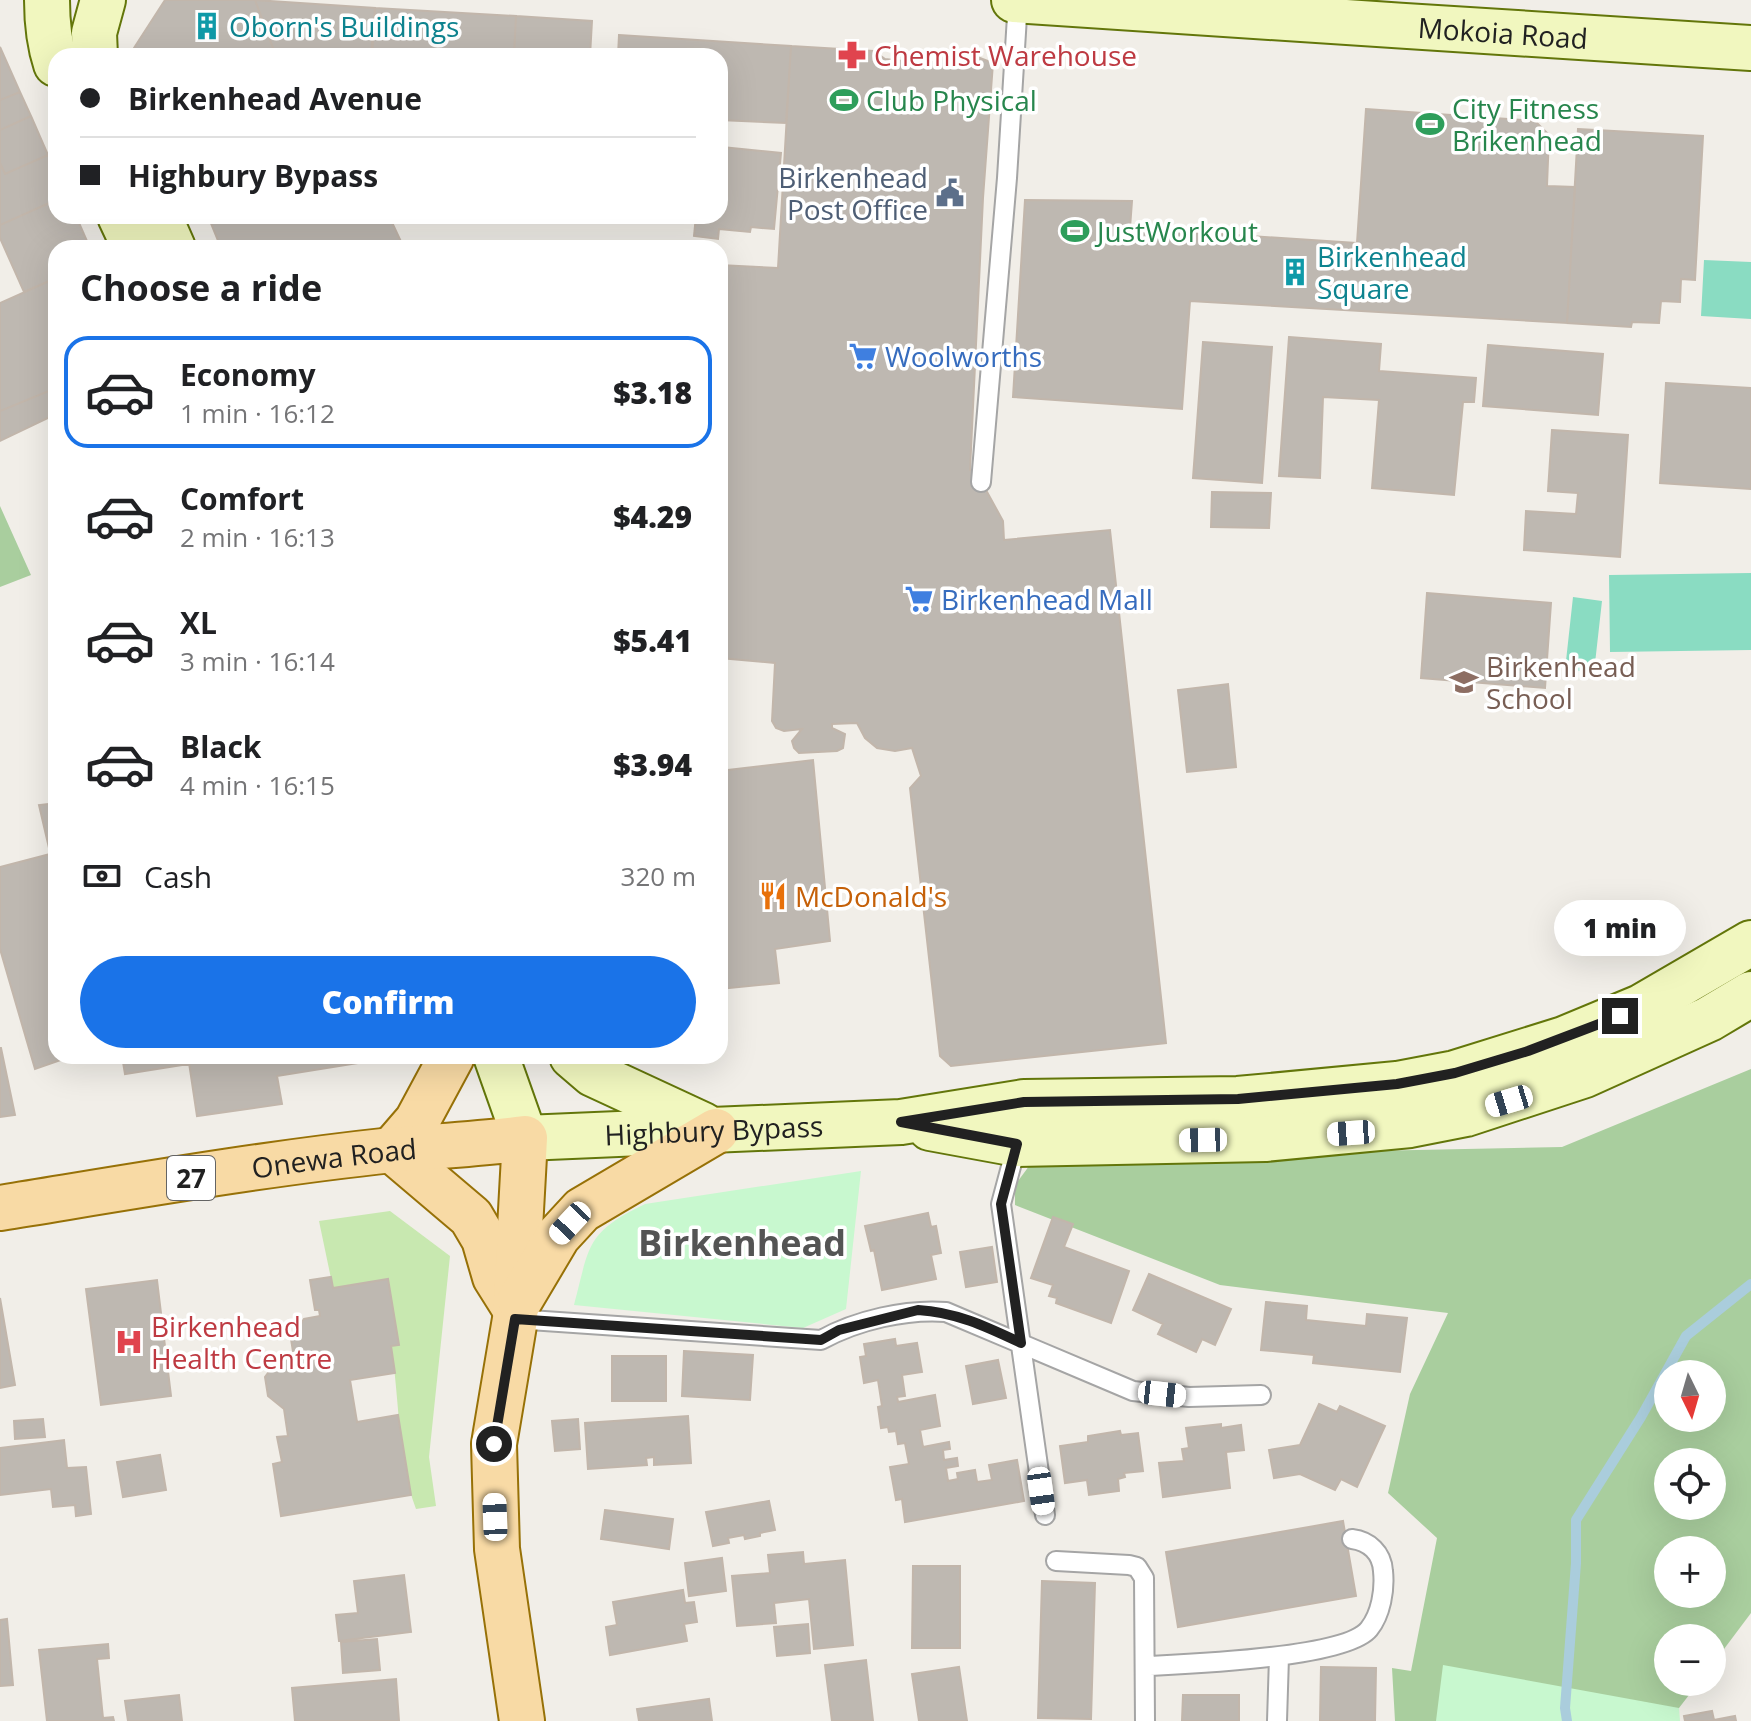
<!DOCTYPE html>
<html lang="en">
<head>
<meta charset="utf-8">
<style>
  :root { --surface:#fff; --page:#f2f2f2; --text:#202124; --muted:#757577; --line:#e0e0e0; --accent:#1a73e8 }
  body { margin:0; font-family:"Open Sans",sans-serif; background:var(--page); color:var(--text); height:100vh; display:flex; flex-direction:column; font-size:30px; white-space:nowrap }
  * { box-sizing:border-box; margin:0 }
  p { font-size:26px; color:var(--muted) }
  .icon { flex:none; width:44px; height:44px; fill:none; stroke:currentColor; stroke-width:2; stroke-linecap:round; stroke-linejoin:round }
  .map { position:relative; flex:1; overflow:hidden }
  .sheet { position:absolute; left:48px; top:240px; width:680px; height:824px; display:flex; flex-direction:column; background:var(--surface); border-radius:24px; box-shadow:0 8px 32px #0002 }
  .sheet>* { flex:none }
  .top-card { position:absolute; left:48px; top:48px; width:680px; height:176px; border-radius:24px; box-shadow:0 8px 32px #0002; display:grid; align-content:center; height:176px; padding:0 32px; background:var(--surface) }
  .needle { width:52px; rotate:175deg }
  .tools { position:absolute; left:1654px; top:1360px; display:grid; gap:16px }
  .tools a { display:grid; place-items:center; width:72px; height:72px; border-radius:50%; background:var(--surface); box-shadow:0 8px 32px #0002; font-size:40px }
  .end { position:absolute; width:36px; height:36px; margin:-18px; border:10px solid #212121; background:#fff; box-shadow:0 0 0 4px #fff }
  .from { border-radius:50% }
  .bubble { position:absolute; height:56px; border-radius:28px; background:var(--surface); box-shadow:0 8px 32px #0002; font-size:26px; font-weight:800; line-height:56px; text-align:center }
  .car { position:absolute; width:24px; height:48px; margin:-24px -12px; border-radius:10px; box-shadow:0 0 6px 2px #0007; background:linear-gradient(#fff 24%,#345 0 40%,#fff 0 76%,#345 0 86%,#fff 0) }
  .top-card b { display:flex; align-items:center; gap:28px; height:76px; font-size:30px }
  .top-card b+b { border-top:2px solid var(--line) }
  .top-card i { width:20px; height:20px; background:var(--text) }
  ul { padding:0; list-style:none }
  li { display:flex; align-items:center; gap:24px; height:112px; margin:0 16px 12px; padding:0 16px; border:4px solid transparent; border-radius:24px }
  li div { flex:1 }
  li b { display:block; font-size:30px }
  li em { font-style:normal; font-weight:800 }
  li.selected { border-color:var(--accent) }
  li>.icon { width:72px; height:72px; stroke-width:1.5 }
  h2 { padding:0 32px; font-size:36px; line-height:96px }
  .pay { display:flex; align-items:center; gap:20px; height:88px; padding:0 32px; font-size:30px }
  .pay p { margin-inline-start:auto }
  .cta { display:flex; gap:16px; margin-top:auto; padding:16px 32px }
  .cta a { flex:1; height:92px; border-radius:48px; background:var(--accent); color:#fff; font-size:32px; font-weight:800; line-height:92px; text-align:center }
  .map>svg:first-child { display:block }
  .grass { fill:#c8e8b0 }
  .forest { fill:#a9ce9e; fill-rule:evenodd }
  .park { fill:#c8f8cf }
  .pitch { fill:#8adcc2 }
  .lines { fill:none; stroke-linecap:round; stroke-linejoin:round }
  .stream { stroke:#aacddc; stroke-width:10 }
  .building { fill:#beb8b1; stroke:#c2b6ab; stroke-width:2 }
  .service-casing { stroke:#a5a5a5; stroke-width:22 }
  .secondary-casing { stroke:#63760a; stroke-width:48 }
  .primary-casing { stroke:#977107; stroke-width:48 }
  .service { stroke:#fff; stroke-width:18 }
  .secondary { stroke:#f1f7bf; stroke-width:44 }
  .primary { stroke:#f8daa5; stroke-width:44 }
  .route { stroke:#212121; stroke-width:10 }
  .labels { text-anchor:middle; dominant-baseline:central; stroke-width:7; stroke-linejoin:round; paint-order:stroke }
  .shield { fill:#fff; stroke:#646464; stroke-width:2 }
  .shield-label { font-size:26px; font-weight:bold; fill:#212121 }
  .culture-label { font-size:28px; fill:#0d838f; stroke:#fff; text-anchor:start }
  .street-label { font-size:28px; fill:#212121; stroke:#fff }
  .health-label { font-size:28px; fill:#be3a42; stroke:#fff; text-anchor:start }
  .leisure-label { font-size:28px; fill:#27864d; stroke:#fff; text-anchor:start }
  .service-label { font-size:28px; fill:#4e5e75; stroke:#fff; text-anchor:end }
  .shop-label { font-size:28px; fill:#366cbe; stroke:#fff; text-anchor:start }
  .education-label { font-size:28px; fill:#785e54; stroke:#fff; text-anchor:start }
  .food-label { font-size:28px; fill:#c56008; stroke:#fff; text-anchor:start }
  .district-label { font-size:36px; font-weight:bold; fill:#545454; stroke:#fff }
</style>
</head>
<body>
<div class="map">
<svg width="1751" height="1721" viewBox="0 0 1751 1721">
  <rect width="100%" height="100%" fill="#f1eee8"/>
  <path class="grass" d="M390,1211L450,1256L429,1457L436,1506L416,1509C397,1457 400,1400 391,1346L399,1344L388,1280L333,1288L319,1221Z"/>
  <path class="forest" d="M0,506L31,575L0,587Z
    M1751,1069V1613L1712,1665V1638H1668V1682H1699L1679,1708L1678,1721H1395L1392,1668L1411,1671L1437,1538L1388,1493L1410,1394L1448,1313L1220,1285L1015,1205V1185L1035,1158L1562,1147ZM1668,1374H1712V1418H1668ZM1668,1462H1712V1506H1668ZM1668,1550H1712V1594H1668Z"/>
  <path class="park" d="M861,1171L846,1309L803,1328L574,1305C590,1245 585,1233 645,1204Z
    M1443,1665L1679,1708L1680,1721H1436Z"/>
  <path class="pitch" d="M1704,260L1751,262V319L1701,316Z
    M1751,573V650L1610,652L1609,575Z
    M1573,597L1602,601L1594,672L1565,670Z"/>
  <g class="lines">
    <path class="stream" d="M1567,1721L1565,1708L1576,1563V1520L1641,1417L1686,1336L1751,1284"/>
  </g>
  <path class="building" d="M165,0H255L276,56L231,54L134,56L132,51Z
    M255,0L375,8L371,56H276Z
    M375,8L516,16L514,56H372Z
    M516,16L592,21L590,56H514Z
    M619,35L791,46L786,123L720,120V56H618Z
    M791,46L874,51L885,59L912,62H935L947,54L967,53L993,63L983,198L970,470H975L1003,521L1004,540L1110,530L1166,1043L951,1066L940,1056L910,788L921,776L912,748L895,751L877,748L865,738L857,723L832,724V728L845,734L843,748L837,751L799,753L794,748L792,741L802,729L784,731L776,728L772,721L775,663L720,658V265L778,268Z
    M0,47L20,92L0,100Z
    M20,92L31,116L0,130V100Z
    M1366,109L1535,121L1549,135L1547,186L1575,187L1567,323L1190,301L1182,409L1013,397L1025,200L1132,201L1130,228L1357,243Z
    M31,116L48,155L5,174L0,163V130Z
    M1578,129L1703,136L1695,280L1681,279L1680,302L1661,301L1659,323L1632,322L1631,327L1567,323Z
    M722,147L781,153L774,229L751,227L750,232L719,229L718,239L694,236L696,216H720Z
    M48,155L56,172V200L0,225V163L5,174Z
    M56,200V216H76L90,248H56V278L24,292L0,238V225Z
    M208,216H389L404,248H221Z
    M56,278V388L0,411V303Z
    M1289,337L1381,344L1379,371L1476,378L1474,402H1463L1454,495L1372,488L1379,400L1323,397L1320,478L1279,476Z
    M1203,342L1272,347L1262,483L1193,478Z
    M1488,345L1603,354L1598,415L1483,406Z
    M1666,383L1751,388V489L1660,483Z
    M56,388V414L0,441V411Z
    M1552,430L1628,435L1620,557L1524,550L1526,511L1576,514L1578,493L1548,491Z
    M1212,492L1271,493L1269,528L1211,527Z
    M1427,593L1551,603L1545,688L1421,678Z
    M1228,684L1236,767L1187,772L1178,690Z
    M813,760L830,941L775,949L779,983L720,989V851L725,850L720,840V771Z
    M56,803V878L39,805Z
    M50,854L56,878V1056H72L35,1069L0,949V867Z
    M0,1048H1L15,1115L0,1117Z
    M122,1056H188L189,1064L125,1074Z
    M188,1056H375L370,1061L277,1076L282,1104L197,1116Z
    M928,1213L931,1227L936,1226L941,1253L931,1255L936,1279L882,1290L874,1250L871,1251L865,1226Z
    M1053,1217L1073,1224L1064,1247L1129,1271L1111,1323L1056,1303L1057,1298L1049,1296L1053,1285L1031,1278Z
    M992,1247L997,1282L966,1287L960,1252Z
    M1149,1274L1231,1309L1215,1345L1202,1339L1196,1352L1158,1334L1163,1324L1133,1310Z
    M331,1277L333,1288L388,1279L399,1345L391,1346L395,1373L350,1380L357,1422L398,1415L411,1495L281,1516L273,1464L282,1462L277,1437L288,1436L284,1409L268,1396L265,1377L277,1361L294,1358L291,1339L304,1319L320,1316L319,1310H315L310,1280Z
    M157,1280L171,1396L101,1405L86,1289Z
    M0,1298L15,1385L0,1388Z
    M1266,1302L1307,1306L1306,1320L1366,1326L1367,1314L1407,1318L1400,1372L1313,1363L1314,1355L1261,1350Z
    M895,1339L896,1346L917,1343L922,1372L902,1375L905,1396L897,1397L898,1402L935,1395L940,1426L920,1430L923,1447L949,1442L950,1449L943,1450L944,1460L957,1458L958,1466L946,1468L948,1481L958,1479L957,1473L975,1470L977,1482L992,1480L989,1465L1017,1460L1024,1501L905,1522L902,1499L896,1500L890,1467L909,1464L905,1443L898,1444L896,1431L889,1432L888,1427L881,1428L878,1407L882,1406L878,1380L864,1383L860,1357L866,1356L864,1344Z
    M684,1351L753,1355L750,1400L682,1396Z
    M612,1356H666V1401H612Z
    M998,1360L1006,1398L973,1404L966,1366Z
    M1319,1404L1337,1412L1340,1406L1385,1426L1357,1487L1341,1479L1335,1490L1300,1474L1274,1478L1269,1450L1300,1445Z
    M688,1416L691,1463L654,1465V1457L646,1458L647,1465L588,1469L585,1423Z
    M43,1419L45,1437L15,1439L14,1421Z
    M578,1419L580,1449L555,1451L552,1421Z
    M1221,1424V1428L1241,1425L1244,1450L1226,1452L1230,1488L1163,1497L1159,1463L1184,1461L1182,1449L1189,1448L1186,1428Z
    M1120,1431L1121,1435L1138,1433L1143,1471L1124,1473L1125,1477L1118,1479L1119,1491L1089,1495L1087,1480L1065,1483L1060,1446L1088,1442V1436Z
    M64,1440L67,1468L86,1467L91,1514L76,1516L75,1505L53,1507L51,1489L0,1495V1448Z
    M160,1455L166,1490L123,1497L117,1462Z
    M769,1501L775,1530L760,1533V1536L745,1539L744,1535L728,1538L729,1543L713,1546L706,1512Z
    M605,1510L673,1519L669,1549L601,1539Z
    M1343,1521L1356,1596L1178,1627L1166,1552Z
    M803,1552L804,1564L845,1560L853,1645L814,1649L809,1599L774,1603L776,1623L737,1626L732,1576L770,1573L768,1555Z
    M722,1558L726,1591L689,1596L685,1563Z
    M913,1566H960V1648H912Z
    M404,1575L411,1632L339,1641L336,1615L358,1613L354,1581Z
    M1042,1581L1095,1583L1091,1719L1038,1718Z
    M683,1590L685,1603L694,1602L697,1622L684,1624L687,1641L610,1655L606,1627L617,1625L613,1602Z
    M7,1619L13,1685L0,1686V1620Z
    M808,1624L810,1653L777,1656L774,1627Z
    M377,1639L380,1670L343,1673L341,1642Z
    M108,1644L109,1658L97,1659L103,1718L113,1717L114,1721H47L39,1650Z
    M866,1660L873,1721H832L825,1665Z
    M959,1667L967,1721H919L912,1674Z
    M1321,1667L1376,1668L1375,1721H1320Z
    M396,1679L399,1721H295L292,1688Z
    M179,1695L182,1721H128L125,1701Z
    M1183,1695H1239V1721H1182Z
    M709,1699L712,1721H639L637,1709Z
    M1712,1711L1714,1720L1735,1716L1736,1721H1685L1684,1716Z"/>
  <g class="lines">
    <defs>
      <path id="service" d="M981,482L1007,178L1018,0
        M1017,1144L1001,1204L1045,1515
        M515,1319L821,1340C857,1320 906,1309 946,1312L1133,1391L1189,1397L1261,1395
        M1056,1561L1129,1565L1137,1567L1144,1578L1145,1721
        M1147,1666C1187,1664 1346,1658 1369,1629C1381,1614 1385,1590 1383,1571C1382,1553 1369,1541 1352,1539
        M1277,1721L1279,1657"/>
      <g id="secondary">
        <path d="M47,0C47,22 49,43 56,64"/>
        <path id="s1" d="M1014,0C1260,15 1505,34 1751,48"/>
        <path d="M95,56L94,33L103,0"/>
        <path d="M120,216L135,248"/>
        <path d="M159,216L173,248"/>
        <path id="s2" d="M496,1056L525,1138L901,1122L1024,1102L1238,1099L1397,1084L1455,1073L1564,1039L1641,1007L1751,943"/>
        <path d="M572,1056L593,1074L703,1125"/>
        <path d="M930,1128L1017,1144L1265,1139L1410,1125L1466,1114L1585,1075L1709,1019L1751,994"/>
      </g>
      <g id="primary">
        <path d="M392,1150L471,1217L484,1239L495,1277L512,1304"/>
        <path d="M392,1150L417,1121L452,1056"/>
        <path id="s3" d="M0,1208C130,1187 261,1164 392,1150C436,1146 481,1144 525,1138L515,1319L494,1444L497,1549L522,1721"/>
        <path d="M520,1300L558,1236L582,1210L716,1131"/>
      </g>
    </defs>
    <use href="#service" class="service-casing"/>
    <use href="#secondary" class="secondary-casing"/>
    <use href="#primary" class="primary-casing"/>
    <use href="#service" class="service"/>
    <use href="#secondary" class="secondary"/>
    <use href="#primary" class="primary"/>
  </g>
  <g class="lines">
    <path class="route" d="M494,1444L515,1319L821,1340L839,1330L918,1310C956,1312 987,1327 1021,1343L1001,1204L1017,1144L901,1122L1024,1102L1238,1099L1397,1084L1455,1073L1528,1051L1620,1016"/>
  </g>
  <defs>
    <symbol id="building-bare" viewBox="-9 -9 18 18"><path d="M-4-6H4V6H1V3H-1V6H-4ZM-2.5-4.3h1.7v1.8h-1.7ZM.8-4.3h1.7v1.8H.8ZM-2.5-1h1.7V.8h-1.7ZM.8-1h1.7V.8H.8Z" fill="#0f9aa8" stroke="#fff" stroke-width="2.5" paint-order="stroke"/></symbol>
    <symbol id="pharmacy-bare" viewBox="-9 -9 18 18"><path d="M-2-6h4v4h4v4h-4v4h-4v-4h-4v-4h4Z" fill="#e0444e" stroke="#fff" stroke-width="2.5" paint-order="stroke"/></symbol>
    <symbol id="stadium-bare" viewBox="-9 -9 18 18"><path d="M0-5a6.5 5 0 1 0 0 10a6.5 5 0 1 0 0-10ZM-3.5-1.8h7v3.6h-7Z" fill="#2e9e5b" stroke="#fff" stroke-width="2.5" paint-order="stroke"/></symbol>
    <symbol id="civic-bare" viewBox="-9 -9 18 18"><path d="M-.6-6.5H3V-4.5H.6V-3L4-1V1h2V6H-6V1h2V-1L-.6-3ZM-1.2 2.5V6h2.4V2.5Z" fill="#5c6f8a" stroke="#fff" stroke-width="2.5" paint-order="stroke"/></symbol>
    <symbol id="supermarket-bare" viewBox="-9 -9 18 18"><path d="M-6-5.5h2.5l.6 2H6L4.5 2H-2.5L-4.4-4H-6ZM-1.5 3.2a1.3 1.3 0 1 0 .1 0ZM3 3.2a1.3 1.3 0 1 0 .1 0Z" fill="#3f7fe0" stroke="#fff" stroke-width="2.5" paint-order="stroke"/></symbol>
    <symbol id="school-bare" viewBox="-9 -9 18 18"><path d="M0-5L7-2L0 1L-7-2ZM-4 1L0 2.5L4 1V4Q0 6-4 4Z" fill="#8d6e63" stroke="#fff" stroke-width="2.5" paint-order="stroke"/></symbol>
    <symbol id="restaurant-bare" viewBox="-9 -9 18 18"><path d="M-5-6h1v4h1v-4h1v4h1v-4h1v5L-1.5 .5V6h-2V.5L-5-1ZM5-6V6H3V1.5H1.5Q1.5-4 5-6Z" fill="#e8710a" stroke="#fff" stroke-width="2.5" paint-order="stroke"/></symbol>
    <symbol id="hospital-bare" viewBox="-9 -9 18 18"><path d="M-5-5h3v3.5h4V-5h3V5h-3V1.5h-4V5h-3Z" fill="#e0444e" stroke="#fff" stroke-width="2.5" paint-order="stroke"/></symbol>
  </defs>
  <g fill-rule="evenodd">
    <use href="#building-bare" x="187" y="6" width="40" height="40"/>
    <use href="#pharmacy-bare" x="832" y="35" width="40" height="40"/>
    <use href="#stadium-bare" x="824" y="80" width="40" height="40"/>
    <use href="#stadium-bare" x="1410" y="104" width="40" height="40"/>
    <use href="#civic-bare" x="930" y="173" width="40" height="40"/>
    <use href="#stadium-bare" x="1055" y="211" width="40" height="40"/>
    <use href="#building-bare" x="1275" y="252" width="40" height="40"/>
    <use href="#supermarket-bare" x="843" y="336" width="40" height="40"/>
    <use href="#supermarket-bare" x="899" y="579" width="40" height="40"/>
    <use href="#school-bare" x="1444" y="662" width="40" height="40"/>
    <use href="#restaurant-bare" x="753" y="876" width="40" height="40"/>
    <use href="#hospital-bare" x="109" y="1322" width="40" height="40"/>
  </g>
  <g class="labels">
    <rect class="shield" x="167" y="1156" width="48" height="44" rx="6"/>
    <g class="shield-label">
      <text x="191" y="1178">27</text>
    </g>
    <g class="culture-label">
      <text x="229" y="26">Oborn's Buildings</text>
      <text x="1317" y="256">Birkenhead<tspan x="1317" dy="32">Square</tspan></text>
    </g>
    <g class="street-label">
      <text stroke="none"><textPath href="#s1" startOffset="490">Mokoia Road</textPath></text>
      <text stroke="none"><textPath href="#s2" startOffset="276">Highbury Bypass</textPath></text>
      <text stroke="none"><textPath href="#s3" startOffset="338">Onewa Road</textPath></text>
    </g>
    <g class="health-label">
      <text x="874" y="55">Chemist Warehouse</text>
      <text x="151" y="1326">Birkenhead<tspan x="151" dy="32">Health Centre</tspan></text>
    </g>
    <g class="leisure-label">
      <text x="866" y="100">Club Physical</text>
      <text x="1452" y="108">City Fitness<tspan x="1452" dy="32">Brikenhead</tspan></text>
      <text x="1097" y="231">JustWorkout</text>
    </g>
    <g class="service-label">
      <text x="928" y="177">Birkenhead<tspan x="928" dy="32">Post Office</tspan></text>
    </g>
    <g class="shop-label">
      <text x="885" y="356">Woolworths</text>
      <text x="941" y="599">Birkenhead Mall</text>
    </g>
    <g class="education-label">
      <text x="1486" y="666">Birkenhead<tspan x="1486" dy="32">School</tspan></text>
    </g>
    <g class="food-label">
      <text x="795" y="896">McDonald's</text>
    </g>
    <g class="district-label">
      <text x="742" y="1242">Birkenhead</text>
    </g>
  </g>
</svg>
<div class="tools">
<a><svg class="needle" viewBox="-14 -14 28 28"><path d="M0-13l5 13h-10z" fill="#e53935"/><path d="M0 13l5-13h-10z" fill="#757577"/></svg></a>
<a><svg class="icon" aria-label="locate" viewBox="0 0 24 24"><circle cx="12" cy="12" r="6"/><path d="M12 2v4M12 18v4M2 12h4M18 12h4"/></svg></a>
<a>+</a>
<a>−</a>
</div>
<i class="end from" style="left:494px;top:1444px"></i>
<i class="end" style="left:1620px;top:1016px"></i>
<div class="bubble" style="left:1554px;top:900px;width:132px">1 min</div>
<i class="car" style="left:1509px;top:1101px;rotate:253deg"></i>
<i class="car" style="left:1351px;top:1133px;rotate:266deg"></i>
<i class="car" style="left:1203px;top:1140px;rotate:269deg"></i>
<i class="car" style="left:570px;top:1223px;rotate:223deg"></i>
<i class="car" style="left:1162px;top:1394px;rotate:96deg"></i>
<i class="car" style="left:1041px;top:1491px;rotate:172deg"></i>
<i class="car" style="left:495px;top:1517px;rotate:358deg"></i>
<div class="top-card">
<b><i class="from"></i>Birkenhead Avenue</b>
<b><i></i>Highbury Bypass</b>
</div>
<section class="sheet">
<h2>Choose a ride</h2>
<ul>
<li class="selected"><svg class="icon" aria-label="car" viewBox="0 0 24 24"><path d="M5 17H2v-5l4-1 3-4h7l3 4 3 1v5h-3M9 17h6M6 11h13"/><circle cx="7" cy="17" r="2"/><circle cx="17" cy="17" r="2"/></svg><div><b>Economy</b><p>1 min · 16:12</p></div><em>$3.18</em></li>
<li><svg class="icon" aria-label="car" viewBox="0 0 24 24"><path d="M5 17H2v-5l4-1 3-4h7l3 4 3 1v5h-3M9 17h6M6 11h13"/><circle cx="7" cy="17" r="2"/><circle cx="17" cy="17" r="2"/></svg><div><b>Comfort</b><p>2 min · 16:13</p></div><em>$4.29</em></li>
<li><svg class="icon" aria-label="car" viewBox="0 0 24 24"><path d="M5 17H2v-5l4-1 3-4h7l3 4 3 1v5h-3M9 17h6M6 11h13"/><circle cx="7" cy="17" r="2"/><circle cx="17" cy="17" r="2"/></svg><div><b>XL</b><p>3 min · 16:14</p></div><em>$5.41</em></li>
<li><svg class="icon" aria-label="car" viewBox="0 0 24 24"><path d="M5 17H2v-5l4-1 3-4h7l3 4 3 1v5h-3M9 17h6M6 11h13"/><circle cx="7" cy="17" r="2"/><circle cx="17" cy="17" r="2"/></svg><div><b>Black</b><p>4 min · 16:15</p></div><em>$3.94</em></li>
</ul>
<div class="pay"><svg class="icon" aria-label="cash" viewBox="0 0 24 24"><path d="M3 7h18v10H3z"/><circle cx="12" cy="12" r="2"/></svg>Cash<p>320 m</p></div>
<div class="cta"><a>Confirm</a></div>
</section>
</div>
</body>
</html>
